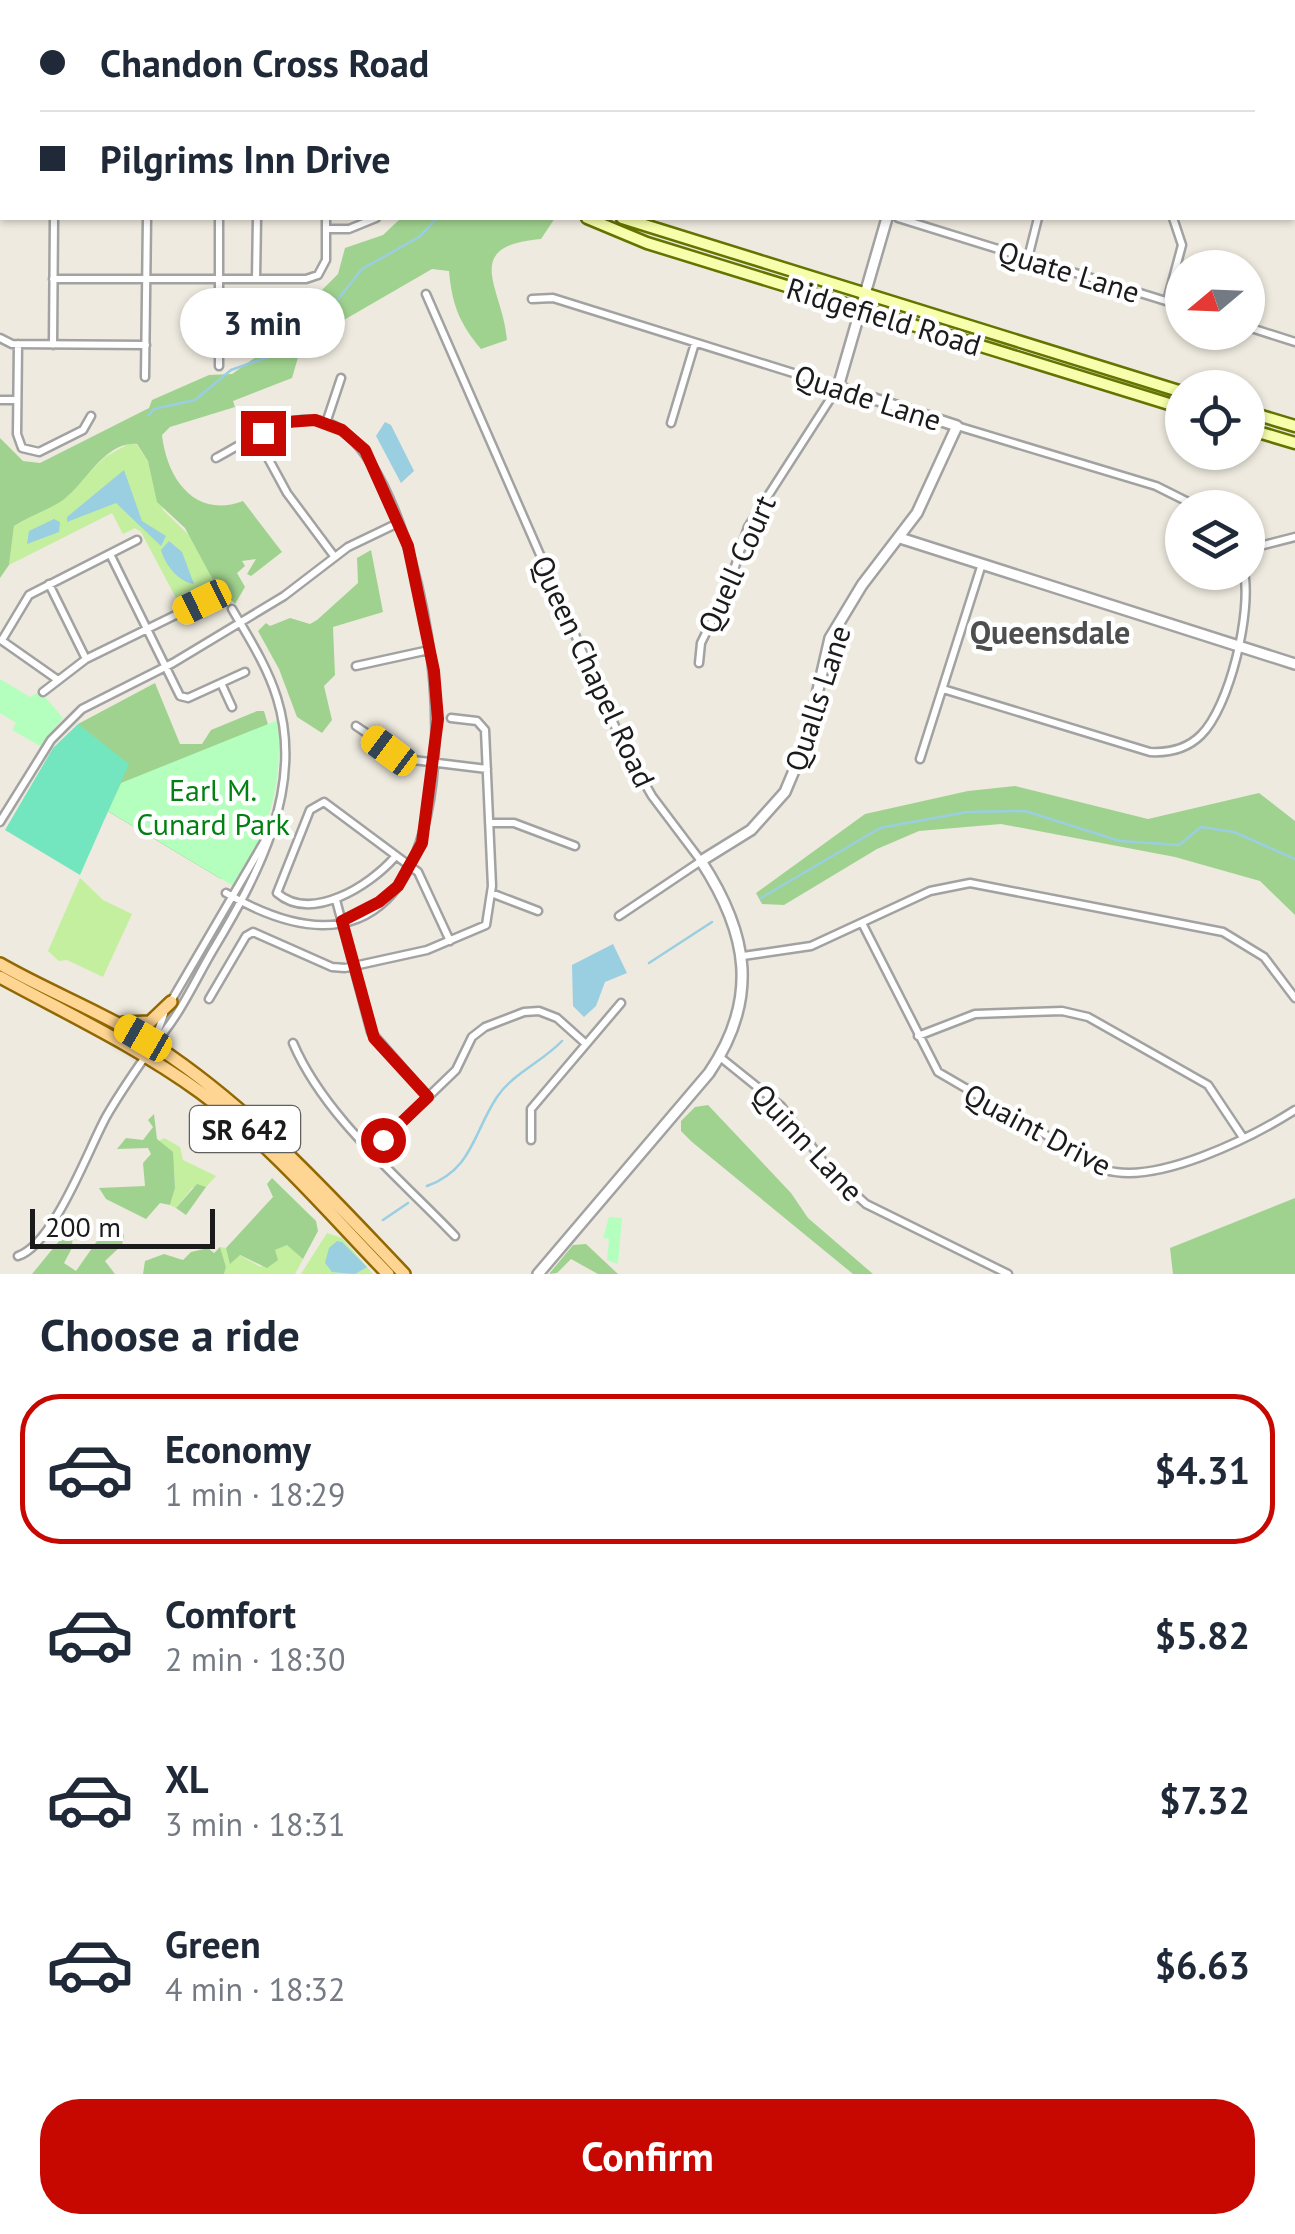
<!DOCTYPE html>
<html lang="en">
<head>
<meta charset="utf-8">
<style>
  :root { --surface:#fff; --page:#f6f6f7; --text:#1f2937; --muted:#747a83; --line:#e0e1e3; --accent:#c60800 }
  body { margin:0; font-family:"PT Sans",sans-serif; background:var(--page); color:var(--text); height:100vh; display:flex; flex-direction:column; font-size:38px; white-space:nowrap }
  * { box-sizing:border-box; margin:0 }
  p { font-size:32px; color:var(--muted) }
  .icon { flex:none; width:55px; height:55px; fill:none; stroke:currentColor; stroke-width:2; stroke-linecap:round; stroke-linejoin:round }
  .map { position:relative; height:1274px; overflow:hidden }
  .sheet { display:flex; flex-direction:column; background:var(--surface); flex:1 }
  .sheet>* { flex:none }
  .guide { position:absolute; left:0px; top:0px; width:1295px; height:220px; box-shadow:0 2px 8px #0004; display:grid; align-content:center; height:220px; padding:0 40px; background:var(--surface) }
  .needle { width:65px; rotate:251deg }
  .fabs { position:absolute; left:1165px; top:250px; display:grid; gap:20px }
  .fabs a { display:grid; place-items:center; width:100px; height:100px; border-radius:50%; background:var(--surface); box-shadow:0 2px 8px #0004; font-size:50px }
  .scale { position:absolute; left:30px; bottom:25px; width:185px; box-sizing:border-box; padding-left:10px; border:5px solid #1b1b1b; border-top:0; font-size:28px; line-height:35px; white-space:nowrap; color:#1b1b1b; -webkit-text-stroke:8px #fff; paint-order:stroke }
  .end { position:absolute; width:45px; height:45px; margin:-22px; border:12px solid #c60800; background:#fff; box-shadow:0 0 0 5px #fff }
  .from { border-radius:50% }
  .bubble { position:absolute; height:70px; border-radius:35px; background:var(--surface); box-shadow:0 2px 8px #0004; font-size:32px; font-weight:700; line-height:70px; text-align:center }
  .car { position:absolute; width:30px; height:60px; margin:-30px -15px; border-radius:12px; box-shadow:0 0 8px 2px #0007; background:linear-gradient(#f5c518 24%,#345 0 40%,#f5c518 0 76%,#345 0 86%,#f5c518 0) }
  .guide b { display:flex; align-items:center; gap:35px; height:95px; font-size:38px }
  .guide b+b { border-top:2px solid var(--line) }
  .guide i { width:25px; height:25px; background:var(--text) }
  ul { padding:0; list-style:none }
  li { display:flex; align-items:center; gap:30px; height:150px; margin:0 20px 15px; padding:0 20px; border:5px solid transparent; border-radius:40px }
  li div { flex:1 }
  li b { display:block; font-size:38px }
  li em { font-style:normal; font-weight:700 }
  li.active { border-color:var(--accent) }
  li>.icon { width:90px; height:90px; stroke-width:1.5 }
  h2 { padding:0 40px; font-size:45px; line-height:120px }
  .cta { display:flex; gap:20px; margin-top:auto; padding:20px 40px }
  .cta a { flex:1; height:115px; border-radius:40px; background:var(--accent); color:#fff; font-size:40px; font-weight:700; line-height:115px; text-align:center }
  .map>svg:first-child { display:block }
  .grass { fill:#c3ef9f }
  .forest { fill:#a0d28f }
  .park { fill:#b5ffbe }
  .pitch { fill:#74e6bf }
  .water { fill:#9acee1 }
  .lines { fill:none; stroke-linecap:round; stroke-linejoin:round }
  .stream { stroke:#9acee1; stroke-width:2.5 }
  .minor-casing { stroke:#a2a2a2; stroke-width:11 }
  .tertiary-casing { stroke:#a2a2a2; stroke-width:14 }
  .secondary-casing { stroke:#637400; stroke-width:15 }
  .primary-casing { stroke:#926800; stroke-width:16 }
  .minor { stroke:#fff; stroke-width:6 }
  .tertiary { stroke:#fff; stroke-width:9 }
  .secondary { stroke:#f7ffac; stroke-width:10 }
  .primary { stroke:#ffd593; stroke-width:11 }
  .route { stroke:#c60800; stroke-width:12 }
  .labels { text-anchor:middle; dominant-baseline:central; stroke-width:9; stroke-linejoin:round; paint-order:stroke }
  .shield { fill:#fff; stroke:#5f5f5f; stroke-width:2.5 }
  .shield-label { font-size:28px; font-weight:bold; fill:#1b1b1b }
  .street-label { font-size:30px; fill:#1b1b1b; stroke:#fff }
  .park-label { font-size:30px; fill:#018111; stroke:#fff }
  .neighbourhood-label { font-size:32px; font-weight:bold; fill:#4e4e4e; stroke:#fff }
</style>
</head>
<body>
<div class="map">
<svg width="1295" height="1274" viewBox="0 0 1295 1274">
  <rect width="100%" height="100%" fill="#eeeadf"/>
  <path class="grass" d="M130,443L136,444L148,461L163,510L194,540L213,580L176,598L141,532L135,528L123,534L112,513L9,565L14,526L62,500L105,457Z
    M80,878L103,900L132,914L103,977L67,960L59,961L48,951Z
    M164,1138L180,1147L183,1160L216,1176L206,1187L192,1188L176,1208L170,1205C178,1186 176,1153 159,1141Z
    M327,1233L342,1238L373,1274H301Z
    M287,1244L303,1259L295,1274H224L226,1267L220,1247L226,1248L231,1263L239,1255L261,1267L275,1250Z"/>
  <path class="forest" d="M401,218H555L541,239C459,246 503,288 507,340L481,349C459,323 452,304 449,271L432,269L318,335L320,339L299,354L292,378L233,401L235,407L170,427L162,435C167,480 196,519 243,501L282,552L251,576L247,574L256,559L242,561L245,566L237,573L245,587L235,604L213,580L185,528L157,502L148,461L137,444C105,441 86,483 63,500C48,510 30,516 14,526L9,565L0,578V438L23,461L40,463L149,408L152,400L209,375L232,374L298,327L301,311L338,274L345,248L383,235Z
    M371,550L383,612L333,627L335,675L324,686L332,720L322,733L297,717L279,669L258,631L266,623L270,626L290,618L310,624L317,620L358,583L357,558Z
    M155,683L180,744H202L211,730L257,711H264L271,735L221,879L104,809L78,724Z
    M1015,786L1148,819L1259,793L1295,821V915L1260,881L1175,857L1001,824L919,831L877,849L784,905L762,904L756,893L865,814L968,791Z
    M708,1105L791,1193L808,1218L873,1274H853L692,1142L681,1131V1121L695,1107Z
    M154,1114L157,1139L173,1152L175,1188L170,1205L160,1203L146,1219L106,1199L99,1188L145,1186L143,1163L151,1154L148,1148L117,1149L126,1138L143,1140L153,1127L148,1120Z
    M272,1178L316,1221L318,1231L303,1259L287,1245L275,1250L278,1260L267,1268L240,1255L230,1264L226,1248L273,1197L267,1184Z
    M197,1184L206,1187L186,1215L176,1208Z
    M1295,1198V1274H1173L1170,1248Z
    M111,1221L124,1235L122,1245L105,1261L115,1274H32L73,1224L72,1248L64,1263L76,1271Z
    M586,1244L618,1274H598L571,1259L557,1273L549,1274L573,1245Z
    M220,1247L226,1267L224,1274H143L145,1261L164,1254L183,1260L191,1252L208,1248L214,1253Z"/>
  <path class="park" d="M0,679L30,697L40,691L63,718L40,746L12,730L16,723L0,713Z
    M278,720C283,790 269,828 235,887L108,811L121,783Z
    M609,1217L622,1218L618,1264L607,1260L609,1239L603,1238Z"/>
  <path class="pitch" d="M78,724L129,764L80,875L5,830L53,748Z"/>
  <path class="water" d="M385,422L391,425L414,471L401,483L376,436Z
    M124,470L142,521L166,536L161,546L116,503L67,522V517Z
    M54,519L60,522L59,532L27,544L29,531Z
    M169,541L182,552L194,584C179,582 165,565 161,550Z
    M613,944L627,973L605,982L596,1006L584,1017L573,1006L572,965Z
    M337,1241L342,1242L367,1267L355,1274L332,1272L325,1263L329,1248Z"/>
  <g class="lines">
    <path class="stream" d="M149,415L154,409L195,400L231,370L282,352L312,323L320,322L362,269L419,237L437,218
      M761,898L880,828L967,812L1025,811L1120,841L1179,845L1201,827L1234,832L1295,859
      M649,963L712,922
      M427,1186C473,1169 473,1133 497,1097C512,1074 542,1062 562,1041
      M383,1220L408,1203"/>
    <defs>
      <path id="minor" d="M257,0V2
        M342,0L344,2
        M544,0L545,2
        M621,0L622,2
        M701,0L702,2
        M806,0L808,2
        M147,2V0
        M219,2V0
        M327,2V0
        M1262,2L1264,0
        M0,32L2,33
        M1292,47L1295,45
        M0,145H2
        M1292,145L1295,150
        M219,218V366
        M898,218L1182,306
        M326,229H349L376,218
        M1028,258L1038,218
        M53,279H306L318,275L326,260V218
        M256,279L257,218
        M426,294L625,749L652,796L701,861L619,916
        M532,299L553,298L838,387L748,527L728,588L701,643L699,663
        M1167,301L1182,245L1173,218
        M1248,327L1295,342
        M0,338L12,344L146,345
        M18,344L17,434L22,448L39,452L83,430L91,416
        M53,345L54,218
        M145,377L147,218
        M0,400H17
        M326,423L341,378
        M671,423L695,343
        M957,426L1156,486L1200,508
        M256,436L287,493L334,556
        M216,458C250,440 289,410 328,423C447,464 529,1069 226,893
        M1248,549L1295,537
        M110,554L180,696L188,698L245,672
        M49,584L86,659
        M1,640L58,680
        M2,640L29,595L137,540
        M356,666L429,650
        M221,683L232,707
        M943,689L1150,752C1169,753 1187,749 1201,735C1230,706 1252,612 1244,572
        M43,692L86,659L202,602
        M356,726L405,759L487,769
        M920,759L981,567
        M0,822L51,740L82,709L173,663L284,596L348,547L398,523
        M489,823H514L575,846
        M394,858C370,885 312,923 277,893L310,810L324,802L418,872L450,941
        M491,893L538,911
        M336,900L371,1032L428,1097
        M862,923L938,1072L1106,1170C1157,1185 1251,1138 1295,1110
        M743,956L811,946L930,891L970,883L1223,932L1264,957L1295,998
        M209,999L246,936L253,932L332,967L345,968L427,950L486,925L492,886L485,730L477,721L451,718
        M170,1003L267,837
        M918,1036L975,1014L1062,1011L1088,1017L1208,1085L1242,1136
        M293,1043C325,1118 400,1178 455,1236
        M153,1044L164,1014
        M151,1047C178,1020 194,982 213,950C258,875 305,788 277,698C267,666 249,638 232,609
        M720,1057L781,1106L832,1173L866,1204L1008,1274
        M531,1140V1109L621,1003
        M373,1150L456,1070L472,1037L485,1027L524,1012L539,1011L557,1018L586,1044
        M18,1256C54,1244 88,1150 106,1117C118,1096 131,1077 145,1057"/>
      <path id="tertiary" d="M931,2V0
        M900,538L1295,664
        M538,1274L709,1073C760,998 748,933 701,861L751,830L785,792L806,742L830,638L862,585L917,513L957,426L838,387L887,218"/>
      <path id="secondary" d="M387,0L389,2
        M409,0L411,2
        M587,218L647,243L1182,408
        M622,218L1182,392
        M1248,412L1295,426
        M1248,429L1295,443"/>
      <path id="primary" d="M0,964C47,991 97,1010 143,1038C244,1101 323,1189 404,1274
        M0,977C68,1014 138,1047 200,1092C271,1144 328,1212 388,1274
        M123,1023L150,1022L171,1002"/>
    </defs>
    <use href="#minor" class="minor-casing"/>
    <use href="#tertiary" class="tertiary-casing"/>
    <use href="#secondary" class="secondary-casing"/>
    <use href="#primary" class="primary-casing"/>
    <use href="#minor" class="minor"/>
    <use href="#tertiary" class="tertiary"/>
    <use href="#secondary" class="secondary"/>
    <use href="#primary" class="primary"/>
  </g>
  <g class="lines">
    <path class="route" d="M263,433L287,422L315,420L342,430L365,450L408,546L434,671L438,719L422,843L398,886L379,902L342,921L374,1038L428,1097L383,1140"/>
  </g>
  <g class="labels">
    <rect class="shield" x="190" y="1106" width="110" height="46" rx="8"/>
    <g class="shield-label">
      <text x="245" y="1129">SR 642</text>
    </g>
    <g class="street-label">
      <text transform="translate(1069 271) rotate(17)">Quate Lane</text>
      <text transform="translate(884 316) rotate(17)">Ridgefield Road</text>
      <text transform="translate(868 397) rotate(18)">Quade Lane</text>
      <text transform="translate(736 564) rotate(-66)">Quell Court</text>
      <text transform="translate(594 671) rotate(65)">Queen Chapel Road</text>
      <text transform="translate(817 698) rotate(-72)">Qualls Lane</text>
      <text transform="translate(1038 1129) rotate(28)">Quaint Drive</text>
      <text transform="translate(808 1142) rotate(47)">Quinn Lane</text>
    </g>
    <g class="park-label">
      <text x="213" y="789">Earl M.<tspan x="213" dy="34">Cunard Park</tspan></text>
    </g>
    <g class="neighbourhood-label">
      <text x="1050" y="632">Queensdale</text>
    </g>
  </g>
</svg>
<div class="fabs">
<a><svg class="needle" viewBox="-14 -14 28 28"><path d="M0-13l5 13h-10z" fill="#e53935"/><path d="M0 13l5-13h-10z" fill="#747a83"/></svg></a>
<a><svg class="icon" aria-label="locate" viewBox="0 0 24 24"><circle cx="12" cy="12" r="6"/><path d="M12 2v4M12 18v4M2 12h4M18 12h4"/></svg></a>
<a><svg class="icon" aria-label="layers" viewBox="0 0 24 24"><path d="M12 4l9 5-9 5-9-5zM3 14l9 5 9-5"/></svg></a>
</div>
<div class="scale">200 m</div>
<i class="end from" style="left:383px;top:1140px"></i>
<i class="end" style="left:263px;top:433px"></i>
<div class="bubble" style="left:180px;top:288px;width:165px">3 min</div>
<i class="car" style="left:202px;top:602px;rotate:244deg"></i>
<i class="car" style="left:389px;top:751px;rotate:307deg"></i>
<i class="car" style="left:143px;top:1038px;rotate:300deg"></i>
<div class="guide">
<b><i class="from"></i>Chandon Cross Road</b>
<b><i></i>Pilgrims Inn Drive</b>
</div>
</div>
<section class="sheet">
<h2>Choose a ride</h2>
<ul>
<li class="active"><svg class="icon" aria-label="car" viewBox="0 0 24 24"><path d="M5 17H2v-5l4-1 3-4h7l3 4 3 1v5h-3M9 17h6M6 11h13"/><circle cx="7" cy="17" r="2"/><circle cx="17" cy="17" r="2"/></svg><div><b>Economy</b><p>1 min · 18:29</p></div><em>$4.31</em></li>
<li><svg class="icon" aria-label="car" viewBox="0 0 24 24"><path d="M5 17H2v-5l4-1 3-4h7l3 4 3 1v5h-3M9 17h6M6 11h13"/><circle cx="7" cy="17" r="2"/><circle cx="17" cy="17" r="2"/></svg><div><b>Comfort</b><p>2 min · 18:30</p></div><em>$5.82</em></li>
<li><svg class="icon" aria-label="car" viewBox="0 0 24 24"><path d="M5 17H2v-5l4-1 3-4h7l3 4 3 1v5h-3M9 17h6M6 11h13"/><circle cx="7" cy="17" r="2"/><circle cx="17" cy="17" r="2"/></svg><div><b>XL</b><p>3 min · 18:31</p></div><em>$7.32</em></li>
<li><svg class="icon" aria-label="car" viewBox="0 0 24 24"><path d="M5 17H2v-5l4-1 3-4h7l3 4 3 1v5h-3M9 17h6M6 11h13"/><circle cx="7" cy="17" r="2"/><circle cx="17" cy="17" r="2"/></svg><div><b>Green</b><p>4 min · 18:32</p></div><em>$6.63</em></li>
</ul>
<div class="cta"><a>Confirm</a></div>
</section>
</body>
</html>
